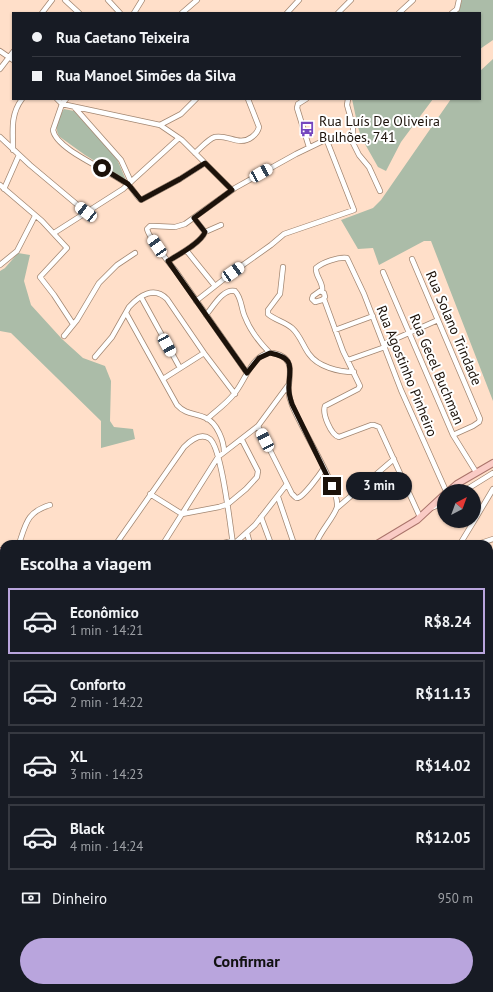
<!DOCTYPE html>
<html lang="pt">
<head>
<meta charset="utf-8">
<style>
  :root { --surface:#171b24; --page:#242831; --text:#f1f3f6; --muted:#9ea1a6; --line:#363941; --accent:#b9a5dd }
  body { margin:0; font-family:"PT Sans",sans-serif; background:var(--page); color:var(--text); height:100vh; display:flex; flex-direction:column; font-size:15px; white-space:nowrap }
  * { box-sizing:border-box; margin:0 }
  p { font-size:13px; color:var(--muted) }
  .icon { flex:none; width:22px; height:22px; fill:none; stroke:currentColor; stroke-width:2; stroke-linecap:round; stroke-linejoin:round }
  .map { position:relative; flex:1; overflow:hidden }
  .details { position:absolute; left:0px; top:540px; width:493px; height:452px; display:flex; flex-direction:column; background:var(--surface); border-radius:12px 12px 0 0; box-shadow:0 1px 3px #0004 }
  .details>* { flex:none }
  .hud { position:absolute; left:12px; top:12px; width:469px; height:88px; border-radius:0px; box-shadow:0 1px 3px #0004; display:grid; align-content:center; height:88px; padding:0 20px; background:var(--surface) }
  .needle { width:26px; rotate:41deg }
  .buttons { position:absolute; left:437px; top:484px; display:grid; gap:8px }
  .buttons a { display:grid; place-items:center; width:44px; height:44px; border-radius:50%; background:var(--surface); box-shadow:0 1px 3px #0004; font-size:20px }
  .end { position:absolute; width:18px; height:18px; margin:-9px; border:5px solid #1c120a; background:#fff; box-shadow:0 0 0 2px #fff }
  .from { border-radius:50% }
  .bubble { position:absolute; height:28px; border-radius:14px; background:var(--surface); box-shadow:0 1px 3px #0004; font-size:13px; font-weight:700; line-height:28px; text-align:center }
  .car { position:absolute; width:12px; height:24px; margin:-12px -6px; border-radius:5px; box-shadow:0 0 3px 1px #0007; background:linear-gradient(#fff 24%,#345 0 40%,#fff 0 76%,#345 0 86%,#fff 0) }
  .hud b { display:flex; align-items:center; gap:14px; height:38px; font-size:15px }
  .hud b+b { border-top:1px solid var(--line) }
  .hud i { width:10px; height:10px; background:var(--text) }
  ul { padding:0; list-style:none }
  li { display:flex; align-items:center; gap:12px; height:66px; margin:0 8px 6px; padding:0 12px; border:2px solid var(--line); border-radius:0px }
  li div { flex:1 }
  li b { display:block; font-size:15px }
  li em { font-style:normal; font-weight:700 }
  li.selected { border-color:var(--accent) }
  li>.icon { width:36px; height:36px; stroke-width:1.5 }
  h2 { padding:0 20px; font-size:18px; line-height:48px }
  .pay { display:flex; align-items:center; gap:10px; height:44px; padding:0 20px; font-size:15px }
  .pay p { margin-inline-start:auto }
  .button { display:flex; gap:8px; margin-top:auto; padding:8px 20px }
  .button a { flex:1; height:46px; border-radius:24px; background:var(--accent); color:#111; font-size:16px; font-weight:700; line-height:46px; text-align:center }
  .map>svg:first-child { display:block }
  .green { fill:#abbca8 }
  .lines { fill:none; stroke-linecap:round; stroke-linejoin:round }
  .minor-casing { stroke:#a38772; stroke-width:6 }
  .major-casing { stroke:#aa746b; stroke-width:8 }
  .minor { stroke:#fff; stroke-width:4.5 }
  .major { stroke:#facbc5; stroke-width:6 }
  .route { stroke:#1c120a; stroke-width:5 }
  .labels { text-anchor:middle; dominant-baseline:central; stroke-width:4; stroke-linejoin:round; paint-order:stroke }
  .poi-label { font-size:14px; fill:#1c120a; stroke:#fff; text-anchor:start }
  .street-label { font-size:14px; fill:#1c120a; stroke:#fff }
</style>
</head>
<body>
<div class="map">
<svg width="493" height="992" viewBox="0 0 493 992">
  <rect width="100%" height="100%" fill="#ffdfc9"/>
  <path class="green" d="M462,0H493V40L480,49V13H455L459,10Z
    M493,59V401L431,241H424L379,265L373,248L358,249L341,220L373,208L381,200L451,99H480V71Z
    M352,99H433L401,142L386,171L378,167L361,137L358,127Z
    M64,109L74,111L113,154L117,159L126,180L85,155L60,137C53,129 59,117 64,109Z
    M18,253L30,255L24,281L31,305L62,339L83,358L105,366L111,381L110,421L114,427L133,429L135,439L101,448V421L11,333L0,331V271L5,268Z"/>
  <g class="lines">
    <defs>
      <path id="minor" d="M65,0L79,13
        M108,0L120,13
        M42,13L52,0
        M134,13L142,0
        M182,13L197,0
        M287,13L299,0
        M338,13L351,0
        M399,13L413,0
        M452,13L457,9L459,0
        M0,51L13,60
        M0,69L13,52
        M57,99L62,104L53,130C56,150 111,171 127,184C133,188 136,196 141,200L180,179L205,163
        M66,99L62,104L160,125L182,140L232,190
        M306,99L298,104L297,108L309,147
        M348,99L347,105L353,126V143L359,155L369,167L380,191
        M75,108L121,160L131,182
        M160,125L181,114L196,99
        M0,137L30,165L86,212
        M13,150C13,131 10,115 22,99
        M195,153C201,148 208,139 215,137C228,134 239,147 252,137C256,134 258,132 259,127L248,99
        M0,185L42,221L67,248L40,277L54,295L73,324
        M4,189L19,155
        M194,218L205,232
        M54,233L123,189L179,138
        M186,250L215,286
        M412,259L480,419L479,422L473,426L453,435
        M168,261C178,255 201,243 205,232L221,225
        M0,265L17,251L35,216
        M283,267L280,294L268,310V314C275,320 285,322 292,328C300,335 303,346 309,354C318,367 339,372 354,372
        M383,272L453,435L476,472
        M320,291L324,293L325,297L322,300L315,302L312,299L313,296Z
        M322,291C324,283 315,276 316,268C323,262 338,257 347,258L364,294L401,390L446,491
        M141,297L180,368
        M324,299L343,351L360,386L358,389L325,406C322,414 331,435 339,437L371,425H374L379,427L420,517
        M196,301L233,272L271,245L284,234L354,210L327,141L325,140L296,154L235,188L185,224L175,227L154,226H150L147,229C150,240 167,260 175,270C199,304 223,339 247,373
        M126,313L177,405C186,415 196,413 206,418C217,423 224,441 224,452
        M206,315C213,307 223,288 235,291C242,298 241,309 245,317C250,330 260,343 270,353
        M335,330L373,316
        M64,336L77,320L99,283L117,265L135,253
        M384,344L438,320
        M95,357L112,337L129,307C140,295 154,286 167,299L204,353L235,394
        M348,360L385,347
        M163,379L204,353
        M207,419C216,411 227,403 234,394C244,383 251,357 268,353C272,352 277,354 280,355C293,361 290,373 289,384C288,391 289,398 292,405C300,427 340,488 337,507C335,516 319,533 316,544
        M258,426L292,494C294,495 295,498 297,498C303,498 320,474 324,468
        M464,491L493,473
        M150,494L182,514L219,507L228,504L246,489L257,477L258,471L242,440
        M278,497L294,544
        M337,508L394,459
        M431,508L444,503
        M261,517L271,544
        M474,521L493,489
        M247,533L250,544
        M19,544C26,523 27,512 50,505
        M116,544L184,447C190,441 201,432 210,439C222,449 230,525 233,544
        M163,544L218,457L258,426L289,384
        M220,544L232,541
        M234,544L255,525L287,484
        M460,544L474,521
        M478,544L493,539
        M489,581L493,579
        M0,593L4,597
        M489,618L493,617
        M0,644L4,646
        M489,654L493,657
        M489,688L493,695
        M0,696L4,697
        M489,701L493,698
        M489,769L493,763
        M0,779L4,775
        M0,801L4,800
        M0,812L4,826
        M489,821L493,819
        M0,835L4,833
        M0,846L4,845
        M0,869L4,867
        M489,887L493,885
        M0,919L4,924
        M489,920L493,926
        M489,940L493,938
        M0,981L4,978
        M489,986L493,984
        M53,988L56,992
        M282,988L283,992
        M372,988L374,992
        M423,988V992
        M164,992L171,988
        M232,992L236,988
        M299,992L305,988
        M479,992L485,988"/>
      <path id="major" d="M449,491L457,484L493,463
        M377,544L417,520L444,495
        M0,551L4,552
        M489,836L493,846
        M0,898L4,895"/>
    </defs>
    <use href="#minor" class="minor-casing"/>
    <use href="#major" class="major-casing"/>
    <use href="#minor" class="minor"/>
    <use href="#major" class="major"/>
  </g>
  <g class="lines">
    <path class="route" d="M102,168L128,184L141,200L180,179L205,163L232,190L194,218L205,232C201,243 178,255 168,261L247,373L259,358L270,353C294,358 290,365 289,385C288,392 290,398 292,404L332,486"/>
  </g>
  <defs>
    <symbol id="bus-bare" viewBox="-9 -9 18 18"><path d="M-5-6H5V4H4V6H2V4H-2V6H-4V4H-5ZM-3.5-4V0h7V-4ZM-3.5 1.2v1.5H-2V1.2ZM2 1.2v1.5H3.5V1.2Z" fill="#7446be" stroke="#fff" stroke-width="2.5" paint-order="stroke"/></symbol>
  </defs>
  <g fill-rule="evenodd">
    <use href="#bus-bare" x="296" y="118" width="22" height="22"/>
  </g>
  <g class="labels">
    <g class="poi-label">
      <text x="319" y="121">Rua Luís De Oliveira<tspan x="319" dy="16">Bulhões, 741</tspan></text>
    </g>
    <g class="street-label">
      <text transform="translate(454 328) rotate(67)">Rua Solano Trindade</text>
      <text transform="translate(437 369) rotate(67)">Rua Gecel Buchman</text>
      <text transform="translate(407 371) rotate(68)">Rua Agostinho Pinheiro</text>
    </g>
  </g>
</svg>
<div class="buttons">
<a><svg class="needle" viewBox="-14 -14 28 28"><path d="M0-13l5 13h-10z" fill="#e53935"/><path d="M0 13l5-13h-10z" fill="#9ea1a6"/></svg></a>
</div>
<i class="end from" style="left:102px;top:168px"></i>
<i class="end" style="left:332px;top:486px"></i>
<div class="bubble" style="left:346px;top:472px;width:66px">3 min</div>
<i class="car" style="left:261px;top:173px;rotate:61deg"></i>
<i class="car" style="left:86px;top:212px;rotate:308deg"></i>
<i class="car" style="left:157px;top:246px;rotate:326deg"></i>
<i class="car" style="left:233px;top:272px;rotate:55deg"></i>
<i class="car" style="left:167px;top:345px;rotate:151deg"></i>
<i class="car" style="left:265px;top:440px;rotate:333deg"></i>
<div class="hud">
<b><i class="from"></i>Rua Caetano Teixeira</b>
<b><i></i>Rua Manoel Simões da Silva</b>
</div>
<section class="details">
<h2>Escolha a viagem</h2>
<ul>
<li class="selected"><svg class="icon" aria-label="car" viewBox="0 0 24 24"><path d="M5 17H2v-5l4-1 3-4h7l3 4 3 1v5h-3M9 17h6M6 11h13"/><circle cx="7" cy="17" r="2"/><circle cx="17" cy="17" r="2"/></svg><div><b>Econômico</b><p>1 min · 14:21</p></div><em>R$8.24</em></li>
<li><svg class="icon" aria-label="car" viewBox="0 0 24 24"><path d="M5 17H2v-5l4-1 3-4h7l3 4 3 1v5h-3M9 17h6M6 11h13"/><circle cx="7" cy="17" r="2"/><circle cx="17" cy="17" r="2"/></svg><div><b>Conforto</b><p>2 min · 14:22</p></div><em>R$11.13</em></li>
<li><svg class="icon" aria-label="car" viewBox="0 0 24 24"><path d="M5 17H2v-5l4-1 3-4h7l3 4 3 1v5h-3M9 17h6M6 11h13"/><circle cx="7" cy="17" r="2"/><circle cx="17" cy="17" r="2"/></svg><div><b>XL</b><p>3 min · 14:23</p></div><em>R$14.02</em></li>
<li><svg class="icon" aria-label="car" viewBox="0 0 24 24"><path d="M5 17H2v-5l4-1 3-4h7l3 4 3 1v5h-3M9 17h6M6 11h13"/><circle cx="7" cy="17" r="2"/><circle cx="17" cy="17" r="2"/></svg><div><b>Black</b><p>4 min · 14:24</p></div><em>R$12.05</em></li>
</ul>
<div class="pay"><svg class="icon" aria-label="cash" viewBox="0 0 24 24"><path d="M3 7h18v10H3z"/><circle cx="12" cy="12" r="2"/></svg>Dinheiro<p>950 m</p></div>
<div class="button"><a>Confirmar</a></div>
</section>
</div>
</body>
</html>
